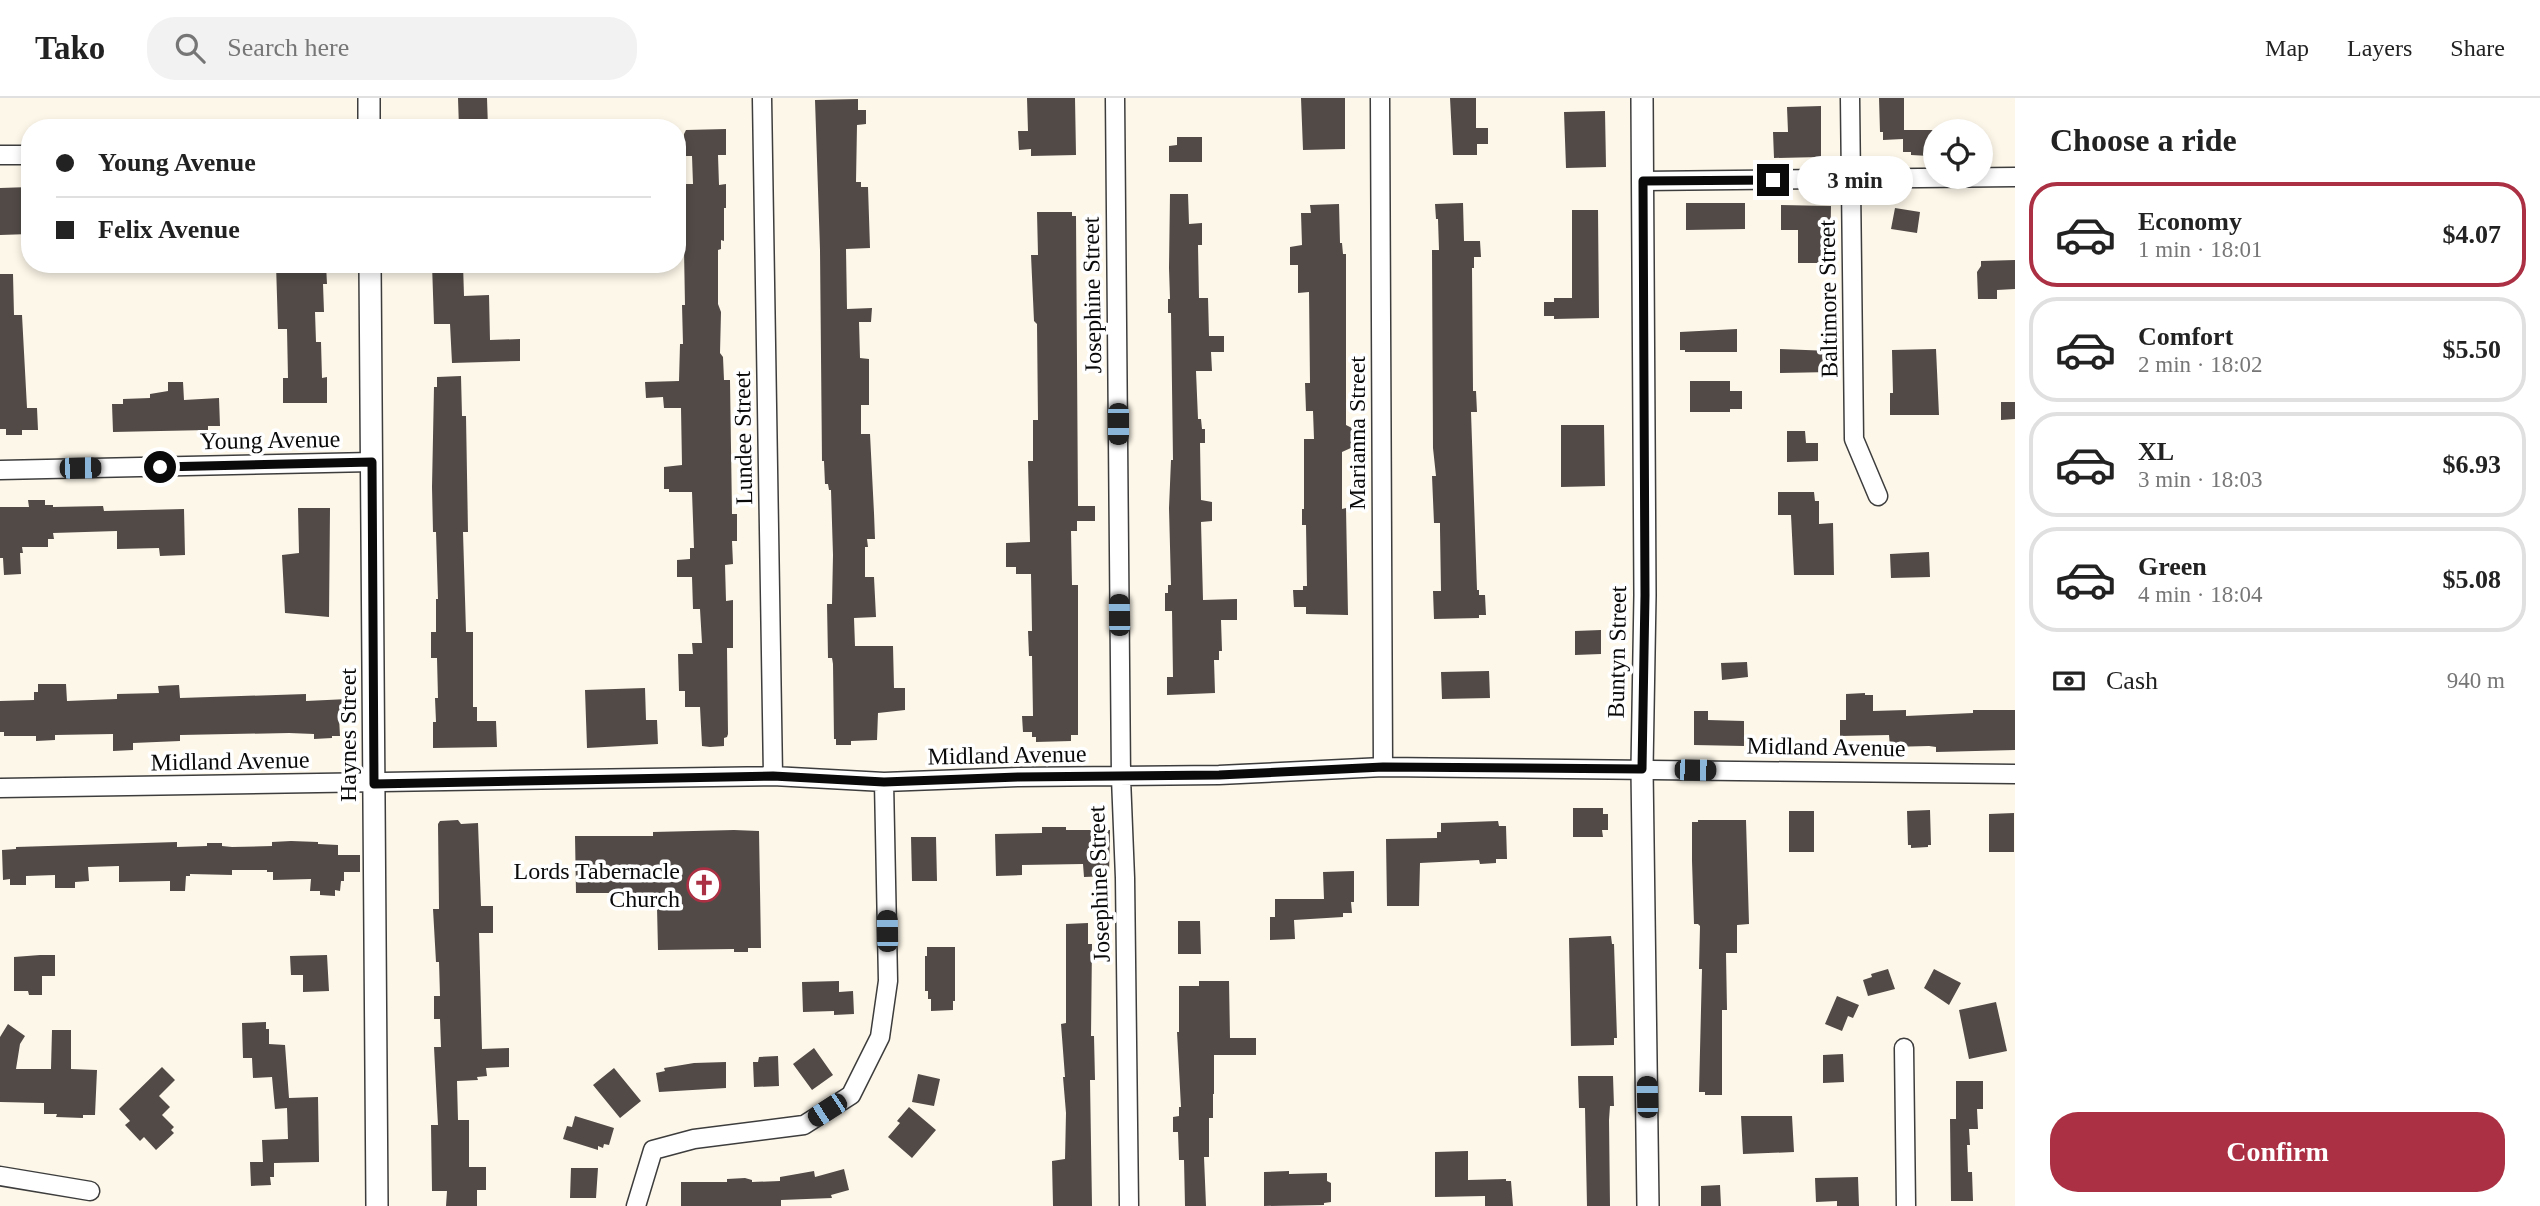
<!DOCTYPE html>
<html lang="en">
<head>
<meta charset="utf-8">
<style>
  :root { --surface:#fff; --page:#f2f2f2; --text:#222; --muted:#767676; --line:#e0e0e0; --accent:#ab3043 }
  body { margin:0; font-family:"Times New Roman",serif; background:var(--page); color:var(--text); height:100vh; display:flex; flex-direction:column; font-size:26px; white-space:nowrap }
  * { box-sizing:border-box; margin:0 }
  p { font-size:23px; color:var(--muted) }
  .icon { flex:none; width:38px; height:38px; fill:none; stroke:currentColor; stroke-width:2; stroke-linecap:round; stroke-linejoin:round }
  .map { position:relative; flex:1; overflow:hidden }
  .panel { display:flex; flex-direction:column; background:var(--surface); width:525px }
  .panel>* { flex:none }
  .top-card { position:absolute; left:21px; top:21px; width:665px; height:154px; border-radius:28px; box-shadow:0 4px 10px #0003; display:grid; align-content:center; height:154px; padding:0 35px; background:var(--surface) }
  .tools { position:absolute; left:1923px; top:21px; display:grid; gap:14px }
  .tools a { display:grid; place-items:center; width:70px; height:70px; border-radius:50%; background:var(--surface); box-shadow:0 4px 10px #0003; font-size:35px }
  .end { position:absolute; width:32px; height:32px; margin:-16px; border:9px solid #0a0a0a; background:#fff; box-shadow:0 0 0 4px #fff }
  .from { border-radius:50% }
  .bubble { position:absolute; height:49px; border-radius:24px; background:var(--surface); box-shadow:0 4px 10px #0003; font-size:23px; font-weight:700; line-height:49px; text-align:center }
  .car { position:absolute; width:21px; height:42px; margin:-21px -10px; border-radius:9px; box-shadow:0 0 5px 2px #0007; background:linear-gradient(#222 24%,#8ab4d8 0 40%,#222 0 76%,#8ab4d8 0 86%,#222 0) }
  .top-card b { display:flex; align-items:center; gap:24px; height:66px; font-size:26px }
  .top-card b+b { border-top:2px solid var(--line) }
  .top-card i { width:18px; height:18px; background:var(--text) }
  ul { padding:0; list-style:none }
  li { display:flex; align-items:center; gap:21px; height:105px; margin:0 14px 10px; padding:0 21px; border:4px solid var(--line); border-radius:28px }
  li div { flex:1 }
  li b { display:block; font-size:26px }
  li em { font-style:normal; font-weight:700 }
  li.on { border-color:var(--accent) }
  li>.icon { width:63px; height:63px; stroke-width:1.5 }
  h2 { padding:0 35px; font-size:32px; line-height:84px }
  .pay { display:flex; align-items:center; gap:18px; height:77px; padding:0 35px; font-size:26px }
  .pay p { margin-inline-start:auto }
  .primary-button { display:flex; gap:14px; margin-top:auto; padding:14px 35px }
  .primary-button a { flex:1; height:80px; border-radius:28px; background:var(--accent); color:#fff; font-size:28px; font-weight:700; line-height:80px; text-align:center }
  header { display:flex; align-items:center; gap:42px; box-sizing:border-box; height:98px; padding:0 35px; background:var(--surface); border-bottom:2px solid var(--line) }
  header strong { font-size:33px }
  nav { display:flex; gap:38px; margin-inline-start:auto; font-size:24px }
  .search { width:490px; height:63px; background:var(--page); display:flex; align-items:center; gap:18px; box-sizing:border-box; padding:0 24px; border-radius:28px; color:var(--muted); font-size:26px }
  main { display:flex; flex:1; min-height:0 }
  .map>svg:first-child { display:block }
  .building { fill:#514a47 }
  .lines { fill:none; stroke-linecap:round; stroke-linejoin:round }
  .minor-casing { stroke:#3d3d3d; stroke-width:21 }
  .tertiary-casing { stroke:#3d3d3d; stroke-width:24 }
  .minor { stroke:#fff; stroke-width:18 }
  .tertiary { stroke:#fff; stroke-width:21 }
  .route { stroke:#0a0a0a; stroke-width:9 }
  .labels { text-anchor:middle; dominant-baseline:central; stroke-width:7; stroke-linejoin:round; paint-order:stroke }
  .street-label { font-size:24px; fill:#0a0a0a; stroke:#fff }
  .poi-label { font-size:24px; fill:#0a0a0a; stroke:#fff; text-anchor:end }
</style>
</head>
<body>
<header>
<strong>Tako</strong>
<div class="search"><svg class="icon" aria-label="search" viewBox="0 0 24 24"><circle cx="10" cy="10" r="6"/><path d="M15 15l6 6"/></svg>Search here</div>
<nav><a>Map</a><a>Layers</a><a>Share</a></nav>
</header>
<main>
<div class="map">
<svg width="2015" height="1108" viewBox="0 0 2015 1108">
  <rect width="100%" height="100%" fill="#fdf7e9"/>
  <path class="building" d="M458,0H487L488,30H459Z
    M1027,0H1075L1076,57L1031,58V51L1019,52L1018,33H1028Z
    M1301,0H1345V51L1303,52Z
    M1450,0H1476V30H1488V46H1477V57H1453Z
    M1879,0H1904V32H1936V54H1929V58L1911,57V54H1903V41L1883,42V34H1880Z
    M858,1V12H866V26L857,27L856,84H861V89H868L870,150L846,151L847,211L872,210L871,224H859L860,260L869,261V307H861V336H870L874,415L875,441H867L868,449H865V479H874L876,519L854,520L855,548H893L894,590H905V612L878,615L877,642L851,643V647H836V641H834L833,566L832,560H828L827,506H832L833,457L831,392H829L828,386H825L824,363H822L820,152L815,2Z
    M1821,8V59L1774,60L1773,34H1788L1787,9Z
    M1605,13L1606,69L1566,70L1564,14Z
    M726,31V57H718L719,87L726,86V110H724V143L721,142V151L718,152V206L721,214L720,255L723,259L724,282H730L732,416H737V443H732L733,466L725,467L726,503L733,502V550H727L728,636L727,639L724,640V648L710,649L702,648L700,609H685V593H679L678,556H693L692,545H702L700,511H693L692,479H677V462L690,461V450H694L692,394H669V391H664V369L682,367L681,310H664L663,299L646,300L645,284L679,283L680,246H683L682,207H685L684,152L677,153V86H693L692,58H684V36L686,32Z
    M1177,39H1202V64H1169V48L1177,47Z
    M30,89V136L0,137V90Z
    M1170,96H1188L1189,126L1202,125V147H1198L1199,200H1208L1209,238H1224V254H1211L1212,273H1196L1198,321H1201L1202,331H1205V345H1200L1201,402L1212,404V423L1201,424L1203,502L1237,501V522H1221L1222,553H1219V562H1214L1215,595L1167,597V579H1173L1172,513H1165V495H1168V487H1171L1169,410L1171,362H1173L1171,215H1168V201H1170L1169,170Z
    M1463,105L1464,143H1480L1481,159H1474V170H1472L1473,293H1476L1477,314H1471L1477,492H1479V497H1485L1486,517H1479V520L1434,521L1433,493H1441L1440,431V425H1434L1432,378H1436L1433,350L1432,152H1439L1438,121H1436L1435,106Z
    M1686,105H1745V131L1686,132Z
    M1339,106L1340,145H1342L1343,156H1346V327L1352,330L1353,349L1342,354V411L1346,410L1348,517L1306,516V509H1294L1293,492H1303V488H1307L1306,427H1302V411H1304V341H1314L1313,313H1306L1305,285H1310L1309,194L1298,195V167H1290V149L1302,147L1301,115H1311L1310,107Z
    M1781,107L1831,108L1830,165H1798V132H1781Z
    M1895,110L1920,114L1917,135L1891,131Z
    M1572,112H1598L1599,220L1554,221V218H1544V204H1554V200H1572Z
    M1037,114H1072V118H1076L1078,408H1095V423H1077V433H1071L1072,487H1078V637H1071V643L1036,644V639H1032V634H1023L1022,618H1033L1032,558H1029L1028,533H1032L1031,476H1016V469H1006V445L1030,444L1028,363H1033V322H1038L1037,226L1034,223L1031,157H1038Z
    M2015,162V191L1997,192V201H1978L1977,174L1981,168V163Z
    M276,166H326L327,186H323L324,214H315L316,244H321L322,280L327,279V305H283V280H288L287,231H278Z
    M432,166H463L464,198L489,197L490,242L520,241V263L452,265L450,226H434Z
    M0,176H13L14,217H22L27,310H37L38,332H22V337H6V331H0Z
    M1737,231V254H1685V252H1680V234Z
    M1780,251L1831,253V274L1780,275Z
    M1936,251L1939,317H1890V295H1893L1892,252Z
    M461,278L462,318H466L468,434H463L466,534H473V609H477V623H496L497,649L433,650V624H436L435,600H438L437,560H431V534H436V501H438L436,434H433L432,389L434,289H437V279Z
    M1690,283H1730V293H1742V311H1730V314H1690Z
    M168,284H183L184,302L219,300L220,328H208V332L113,334L112,306H123V301L150,300V296L168,293Z
    M2001,304H2015V321L2001,322Z
    M1561,327H1604L1605,388L1561,389Z
    M1787,333H1805L1806,345H1818V363L1787,364Z
    M1778,394H1814L1815,403H1819V426L1833,425L1834,477H1794L1791,417H1778Z
    M28,402H45V407H53V409L103,408L104,413L184,411L185,457L160,458L159,450L117,451V433L53,435L54,441H48V449H22L23,455H20L21,476L4,477L3,460H0V409H29Z
    M298,410H330L329,519L285,515L282,457L299,455Z
    M1929,454L1930,479L1891,480L1890,456Z
    M1601,532V556L1575,557V533Z
    M1747,564L1748,579L1722,582L1721,565Z
    M1489,573L1490,600L1442,601L1441,574Z
    M38,586H66L67,603L117,601V596L159,595L158,588L179,587L180,600L306,596V603L348,601V619H339L340,638H332V640L314,641V636L289,635L180,637V643L133,645V652L113,653V636L55,637V642L36,643V638H4V634H0V603L34,602V594H38Z
    M645,590L646,622H657L658,646L587,650L585,592Z
    M1865,595V597H1873V613L1906,612V618L1973,615V612H2015V652L1936,654V649L1929,648L1890,649L1889,637L1840,638V622H1846V596Z
    M1694,613H1708V622L1744,623V648L1694,647Z
    M1573,710H1603V716H1608V732H1602L1603,739H1573Z
    M1930,712L1931,747H1928V749L1911,750V747H1908L1907,713Z
    M1789,713H1814V754H1789Z
    M2014,715V754H1989V716Z
    M458,722L461,726L478,725L481,808H493V835H479L482,951L509,950V969L486,970L487,978L477,979L478,982L457,983L458,1022H469V1069H486V1092H477V1108H446L447,1093H432L431,1027H438L434,949H441L440,921H434V898H440L439,864H436L433,811H439V809L438,726L440,723Z
    M1698,722H1746L1749,826L1737,827V855H1726L1727,912H1722V997H1705V994H1699L1702,871H1699L1700,828L1698,826H1694L1692,763V724H1698Z
    M1498,723L1499,728H1506L1507,761H1496V765L1480,766L1479,762L1420,765L1419,808H1387L1386,741L1437,740V734H1441V725Z
    M1042,729H1066V732H1110L1109,778L1084,779L1083,766L1022,767V777L996,778L995,736L1042,735Z
    M734,732L759,733L761,850H748V854H734V851L658,852L657,809H654V798H612V795H576L575,738H653V734Z
    M911,739H936L937,783H912Z
    M291,743L318,744V746L338,747V757H360V774H344V783H341L340,793L335,792V798L320,797V793H310L311,781L273,782V774H267V772H232V777L190,776V778H186L185,793H170V783L119,784V768L88,769L89,783L75,784V790H55V777L26,778V787H10V781L3,782L2,752L16,751V749L177,744V749L207,748V745H222V748L232,749L272,748V744Z
    M1354,773V804H1351L1352,815H1343V819L1294,822L1295,841L1270,842V819H1275V801H1324L1323,774Z
    M1178,823H1200L1201,856H1178Z
    M1088,825V846H1092L1091,938H1094L1095,982H1090L1092,1108H1053L1052,1063L1065,1061L1066,1015L1063,979H1065L1061,926L1066,925V826Z
    M1611,838L1612,846H1614L1617,940H1614V947L1571,948L1569,840Z
    M927,849H955V903H953V912L931,913V901H928V893H925V858H927Z
    M40,857H55V878H42V897H29L28,893H14V859Z
    M327,857L329,893L303,894V877H291L290,858Z
    M1888,871L1895,891L1868,898L1863,882L1872,879L1871,876Z
    M1934,871L1961,885L1949,907L1924,890Z
    M839,883V894L853,893L854,916L834,917V913L803,914L802,884Z
    M1199,883H1229L1230,940H1256V957H1214V996H1213V1020H1209V1059H1204L1206,1108H1185L1184,1062H1179L1178,1034H1173V1019L1179,1018V1009H1181L1177,934H1179V888H1199Z
    M1837,898L1859,907L1853,920L1848,918L1842,933L1825,926Z
    M1996,904L2007,953L1969,961L1959,912Z
    M266,924V931H269V946L285,947L289,1000L318,999L319,1061V1064L274,1065V1079H270L271,1087L251,1088L250,1064H263L262,1042L288,1041L287,1010L275,1011L272,979L253,980L252,960H243L242,925Z
    M8,926L25,938L20,946L16,971H51L52,932H71V971L97,972L95,1017H83V1020L56,1019L57,1016H44V1005L0,1004V939Z
    M814,950L833,977L812,992L793,966Z
    M1843,956L1844,984L1823,985V957Z
    M778,958L779,988L754,989L753,964H758L759,959Z
    M726,964V990L659,994L656,975L665,973L664,970L694,965Z
    M162,969L175,982L159,998L170,1009L162,1017L174,1029L171,1032L174,1035L156,1052L144,1039L140,1043L125,1027L130,1023L119,1011Z
    M614,970L641,1003L620,1020L593,987Z
    M918,976L940,981L934,1008L912,1004Z
    M1578,978H1613L1614,1008H1610L1609,1022L1610,1108H1587L1585,1010H1579Z
    M1956,983H1983V1011H1977L1978,1031H1969L1970,1047H1967L1968,1074H1972L1973,1103H1951L1950,1021H1956Z
    M909,1009L936,1032L912,1060L888,1039L900,1025L897,1023Z
    M575,1018L614,1030L609,1047L604,1046L603,1050L598,1048V1052L563,1041L567,1028L572,1029Z
    M1741,1018H1792L1794,1054L1743,1056Z
    M1468,1053V1082L1506,1081V1083H1511L1513,1108H1485V1098L1435,1099V1054Z
    M571,1070H598L596,1100H570Z
    M844,1071L849,1092L831,1097L832,1100L781,1102V1108H681V1084H727V1081L745,1080L752,1082V1084L780,1083V1079L814,1073L815,1079Z
    M1289,1073V1076L1327,1075V1083L1331,1085V1104L1324,1105V1107L1264,1108V1074Z
    M1858,1079L1859,1108H1837V1103L1816,1104L1815,1080Z
    M1720,1087L1721,1108H1701V1088Z"/>
  <g class="lines">
    <defs>
      <path id="minor" d="M762,0L773,678
        M1115,0L1121,680L1125,780L1129,1108
        M1380,0L1383,669
        M1850,0L1854,341L1878,398
        M0,57H30
        M1643,83L2015,79
        M0,372L372,364
        M0,690L773,678L884,684L1018,679L1219,677L1383,669L2015,676
        M1904,950L1906,1108
        M0,1078L90,1093
        M636,1108L653,1052L694,1041L804,1027L851,997L880,939L888,883L884,684"/>
      <path id="tertiary" d="M369,0V30
        M1642,0L1645,497L1642,671L1648,1108
        M370,166L377,1108"/>
    </defs>
    <use href="#minor" class="minor-casing"/>
    <use href="#tertiary" class="tertiary-casing"/>
    <use href="#minor" class="minor"/>
    <use href="#tertiary" class="tertiary"/>
  </g>
  <g class="lines">
    <path class="route" d="M160,369L372,364L374,686L773,678L884,684L1018,679L1219,677L1383,669L1642,671L1645,497L1643,83L1773,82"/>
  </g>
  <defs>
    <symbol id="church-ring" viewBox="-11 -11 22 22"><circle r="9.5" fill="#fff" stroke="#ab3043" stroke-width="1.5"/><path d="M-1.2-6h2.4v3.5h3.3v2.4h-3.3V6h-2.4V-.1h-3.3v-2.4h3.3Z" fill="#ab3043"/></symbol>
  </defs>
  <g fill-rule="evenodd">
    <use href="#church-ring" x="685" y="768" width="38" height="38"/>
  </g>
  <g class="labels">
    <g class="street-label">
      <text transform="translate(1092 197) rotate(-91)">Josephine Street</text>
      <text transform="translate(1828 201) rotate(-91)">Baltimore Street</text>
      <text transform="translate(1357 335) rotate(-90)">Marianna Street</text>
      <text transform="translate(743 340) rotate(-91)">Lundee Street</text>
      <text transform="translate(270 342) rotate(-1)">Young Avenue</text>
      <text transform="translate(1617 554) rotate(-89)">Buntyn Street</text>
      <text transform="translate(348 637) rotate(-90)">Haynes Street</text>
      <text transform="translate(1826 649) rotate(1)">Midland Avenue</text>
      <text transform="translate(1007 657) rotate(-1)">Midland Avenue</text>
      <text transform="translate(230 663) rotate(-1)">Midland Avenue</text>
      <text transform="translate(1099 786) rotate(-92)">Josephine Street</text>
    </g>
    <g class="poi-label">
      <text x="680" y="773">Lords Tabernacle<tspan x="680" dy="28">Church</tspan></text>
    </g>
  </g>
</svg>
<div class="tools">
<a><svg class="icon" aria-label="locate" viewBox="0 0 24 24"><circle cx="12" cy="12" r="6"/><path d="M12 2v4M12 18v4M2 12h4M18 12h4"/></svg></a>
</div>
<i class="end from" style="left:160px;top:369px"></i>
<i class="end" style="left:1773px;top:82px"></i>
<div class="bubble" style="left:1797px;top:58px;width:116px">3 min</div>
<i class="car" style="left:1118px;top:326px;rotate:180deg"></i>
<i class="car" style="left:80px;top:370px;rotate:89deg"></i>
<i class="car" style="left:1119px;top:517px;rotate:359deg"></i>
<i class="car" style="left:1695px;top:672px;rotate:91deg"></i>
<i class="car" style="left:887px;top:833px;rotate:359deg"></i>
<i class="car" style="left:1647px;top:999px;rotate:359deg"></i>
<i class="car" style="left:827px;top:1012px;rotate:237deg"></i>
<div class="top-card">
<b><i class="from"></i>Young Avenue</b>
<b><i></i>Felix Avenue</b>
</div>
</div>
<section class="panel">
<h2>Choose a ride</h2>
<ul>
<li class="on"><svg class="icon" aria-label="car" viewBox="0 0 24 24"><path d="M5 17H2v-5l4-1 3-4h7l3 4 3 1v5h-3M9 17h6M6 11h13"/><circle cx="7" cy="17" r="2"/><circle cx="17" cy="17" r="2"/></svg><div><b>Economy</b><p>1 min · 18:01</p></div><em>$4.07</em></li>
<li><svg class="icon" aria-label="car" viewBox="0 0 24 24"><path d="M5 17H2v-5l4-1 3-4h7l3 4 3 1v5h-3M9 17h6M6 11h13"/><circle cx="7" cy="17" r="2"/><circle cx="17" cy="17" r="2"/></svg><div><b>Comfort</b><p>2 min · 18:02</p></div><em>$5.50</em></li>
<li><svg class="icon" aria-label="car" viewBox="0 0 24 24"><path d="M5 17H2v-5l4-1 3-4h7l3 4 3 1v5h-3M9 17h6M6 11h13"/><circle cx="7" cy="17" r="2"/><circle cx="17" cy="17" r="2"/></svg><div><b>XL</b><p>3 min · 18:03</p></div><em>$6.93</em></li>
<li><svg class="icon" aria-label="car" viewBox="0 0 24 24"><path d="M5 17H2v-5l4-1 3-4h7l3 4 3 1v5h-3M9 17h6M6 11h13"/><circle cx="7" cy="17" r="2"/><circle cx="17" cy="17" r="2"/></svg><div><b>Green</b><p>4 min · 18:04</p></div><em>$5.08</em></li>
</ul>
<div class="pay"><svg class="icon" aria-label="cash" viewBox="0 0 24 24"><path d="M3 7h18v10H3z"/><circle cx="12" cy="12" r="2"/></svg>Cash<p>940 m</p></div>
<div class="primary-button"><a>Confirm</a></div>
</section>
</main>
</body>
</html>
